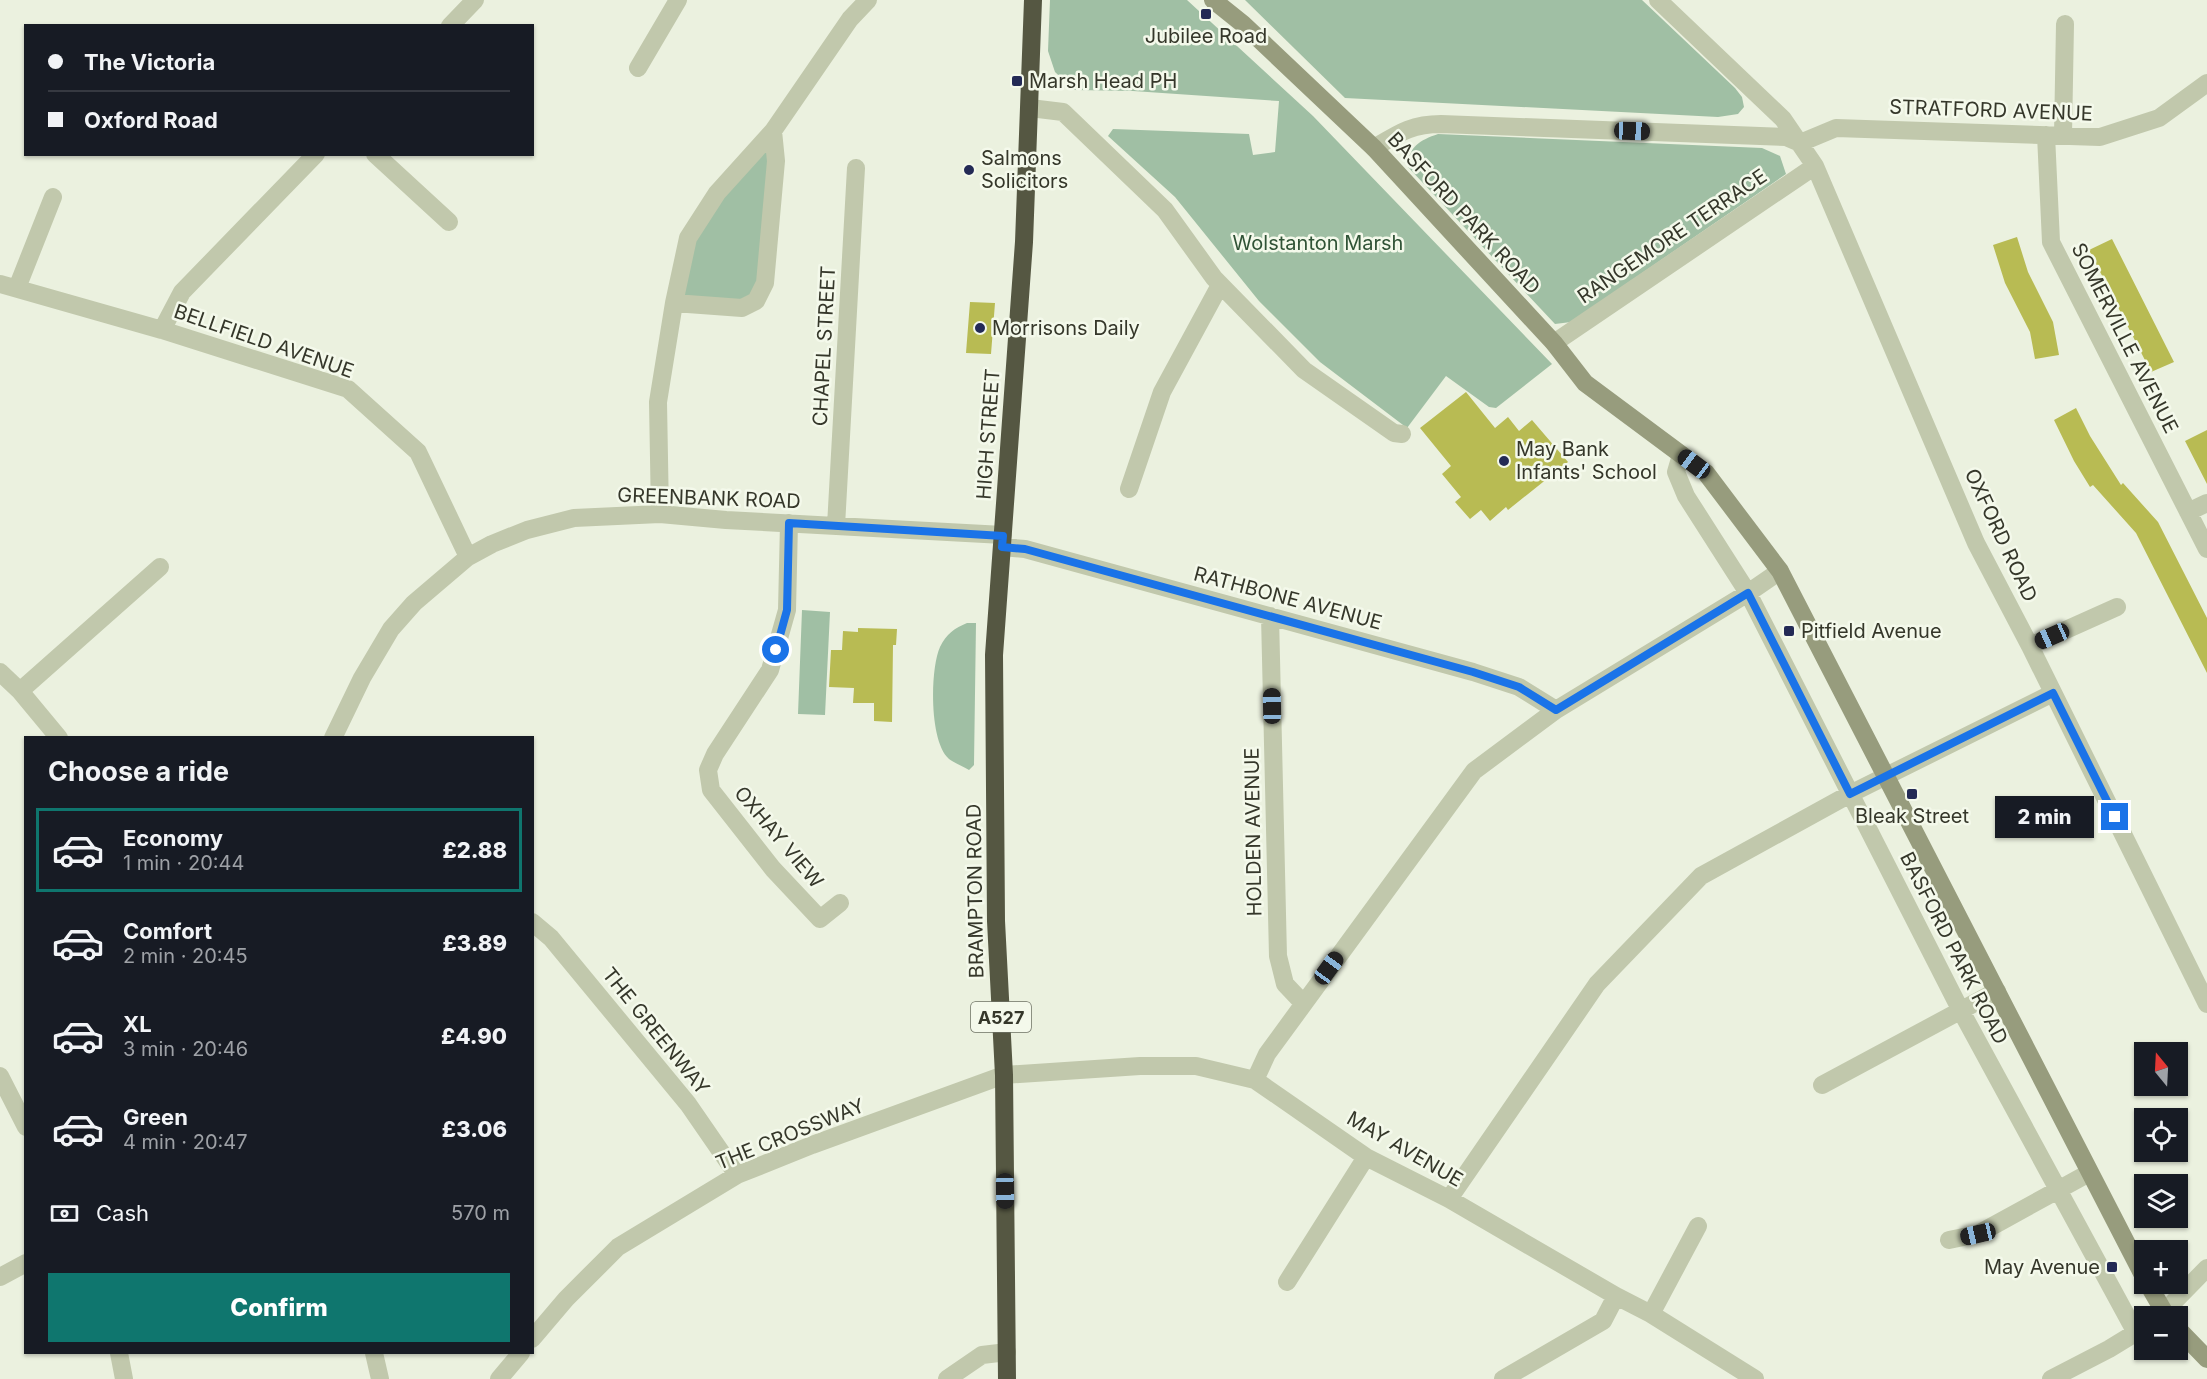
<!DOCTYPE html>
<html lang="en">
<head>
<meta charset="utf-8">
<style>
  :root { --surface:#171b24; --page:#20242c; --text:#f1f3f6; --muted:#9ea1a6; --line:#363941; --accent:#0f766e }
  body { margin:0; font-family:Inter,sans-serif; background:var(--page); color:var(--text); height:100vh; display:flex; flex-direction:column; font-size:22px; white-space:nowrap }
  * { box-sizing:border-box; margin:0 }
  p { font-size:20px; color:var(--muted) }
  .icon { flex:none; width:33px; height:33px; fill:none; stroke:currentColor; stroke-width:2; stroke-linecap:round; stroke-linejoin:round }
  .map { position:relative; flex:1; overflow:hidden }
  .sheet { position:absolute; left:24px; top:736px; width:510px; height:618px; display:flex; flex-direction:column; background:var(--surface); border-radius:0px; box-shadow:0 2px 4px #0004 }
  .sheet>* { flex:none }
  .banner { position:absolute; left:24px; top:24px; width:510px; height:132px; border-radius:0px; box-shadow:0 2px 4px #0004; display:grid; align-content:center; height:132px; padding:0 24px; background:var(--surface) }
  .needle { width:39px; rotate:342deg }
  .fabs { position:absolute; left:2134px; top:1042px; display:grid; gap:12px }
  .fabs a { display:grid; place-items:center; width:54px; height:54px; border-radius:0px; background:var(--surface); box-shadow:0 2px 4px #0004; font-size:30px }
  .end { position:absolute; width:27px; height:27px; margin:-14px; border:8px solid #1a73e8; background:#fff; box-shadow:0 0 0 3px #fff }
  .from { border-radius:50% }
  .bubble { position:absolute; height:42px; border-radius:0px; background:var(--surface); box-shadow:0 2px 4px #0004; font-size:20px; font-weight:800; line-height:42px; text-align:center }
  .car { position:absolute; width:18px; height:36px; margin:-18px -9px; border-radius:8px; box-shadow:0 0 4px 2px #0007; background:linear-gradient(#222 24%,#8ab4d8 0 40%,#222 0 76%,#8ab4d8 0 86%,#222 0) }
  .banner b { display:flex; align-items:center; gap:21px; height:57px; font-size:22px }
  .banner b+b { border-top:2px solid var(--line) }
  .banner i { width:15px; height:15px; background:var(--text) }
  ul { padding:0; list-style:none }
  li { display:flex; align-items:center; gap:18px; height:84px; margin:0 12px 9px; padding:0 12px; border:3px solid transparent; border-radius:0px }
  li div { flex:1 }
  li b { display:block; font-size:22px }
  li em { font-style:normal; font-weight:800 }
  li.current { border-color:var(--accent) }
  li>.icon { width:54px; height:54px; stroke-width:1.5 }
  h2 { padding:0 24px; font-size:27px; line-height:72px }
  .pay { display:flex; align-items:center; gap:15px; height:66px; padding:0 24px; font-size:22px }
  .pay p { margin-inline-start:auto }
  .primary-button { display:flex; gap:12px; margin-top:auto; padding:12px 24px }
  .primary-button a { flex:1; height:69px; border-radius:0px; background:var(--accent); color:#fff; font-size:24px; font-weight:800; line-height:69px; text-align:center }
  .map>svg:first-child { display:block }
  .green { fill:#a0bfa4 }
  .building { fill:#b8bb53 }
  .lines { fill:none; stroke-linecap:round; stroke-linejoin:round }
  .street { stroke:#c1c8ac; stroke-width:18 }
  .secondary { stroke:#979c7d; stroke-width:18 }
  .highway { stroke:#555742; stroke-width:18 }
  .route { stroke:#1a73e8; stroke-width:8 }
  .poi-dot { fill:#232a55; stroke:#f4f9eb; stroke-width:2 }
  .labels { text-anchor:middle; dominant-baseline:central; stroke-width:5; stroke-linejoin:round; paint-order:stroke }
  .shield { fill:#f4f9eb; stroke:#6e7164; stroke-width:1.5 }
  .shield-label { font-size:18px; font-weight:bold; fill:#35372a }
  .poi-label { font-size:20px; fill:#35372a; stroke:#f4f9eb; text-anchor:start }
  .street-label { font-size:20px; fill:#35372a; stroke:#f4f9eb }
  .park-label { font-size:20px; fill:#305336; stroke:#f4f9eb }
</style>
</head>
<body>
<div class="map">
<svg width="2207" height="1379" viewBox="0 0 2207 1379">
  <rect width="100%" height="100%" fill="#ebf1df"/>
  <path class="green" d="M1050,0H1187L1313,116L1552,364L1496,408L1489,407L1446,376L1407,428L1320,362L1259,301L1175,197L1108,136L1113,129L1249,134L1253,155L1275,152L1279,101L1133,91L1074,90L1055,72L1048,51Z
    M1245,0H1642L1735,88L1742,97L1744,107L1738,114L1718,117L1345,98Z
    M773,131L756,301L674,303L688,238Z
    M1438,134L1762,148L1780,156L1786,174L1571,322L1555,324L1408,167C1408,147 1420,140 1438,134Z
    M802,610L830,612L825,715L798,714Z
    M967,623H976L974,765L969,770C963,766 954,763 949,759C929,742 930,669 940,647C946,634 955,628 967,623Z"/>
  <path class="building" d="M2017,237L2028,272L2053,322L2059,355L2035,359L2030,332L2005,283L1993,245Z
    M2112,239L2174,362L2151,372L2089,250Z
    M970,302L995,303L991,354L966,353Z
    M1466,392L1495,428L1508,417L1519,431L1532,420L1568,462L1508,510L1506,507L1490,521L1481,510L1470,519L1455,502L1461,497L1442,474L1451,466L1420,428Z
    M2076,408L2090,436L2121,485L2123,483L2158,522L2207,618V673L2136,533L2093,485L2090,487L2074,461L2054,420Z
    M2207,430V484L2185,441Z
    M858,628L897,629L896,645H893L892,722L874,721V703H853L854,688L829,687L831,650H842L843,631L858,632Z"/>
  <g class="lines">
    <path class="street" d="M1658,0L1783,119L1815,166L1976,543L2030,646L2207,1004
      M450,26L475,0
      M638,68L678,0
      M1030,108L1063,112L1165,210L1214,278L1304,370L1394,433L1402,434
      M2046,135L2051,242L2207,549
      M2063,135L2065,24
      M1800,143L1836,128L2100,137L2159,118L2207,83
      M1374,148C1399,133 1412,124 1441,124L1786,137L1800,143
      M375,154L449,222
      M0,284L162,330L348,389L418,452L468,557
      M17,288L53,197
      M674,303L742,308L756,301L765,283L776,161L773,131
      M162,330L182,292L316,154
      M1554,343L1815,166
      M1681,455L1676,472L1686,496L1748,593L1960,1009L2136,1333
      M1129,489L1162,392L1220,285
      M2188,512L2207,503
      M660,514L658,402L674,303L688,238L717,193L773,131L850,19L868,0
      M789,523L787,610L770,670L715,754L708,770L711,790L773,869L820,919L840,903
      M836,526L856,168
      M1002,547L1025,549L1473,672L1519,687L1556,710
      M1270,616L1278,956L1285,984L1303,1003
      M2030,646L2117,607
      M0,672L20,691L59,738
      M20,691L160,567
      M333,738L362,678L391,629L414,603L468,557L492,544L527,530L574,518L660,514L726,520L1003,535
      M532,922L551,938L688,1104L737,1175
      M0,1076L26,1127
      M1255,1080L1267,1054L1474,771L1556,710L1748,593L1780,571
      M1822,1085L1997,991
      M1449,1199L1597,984L1701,876L1850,794L2053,693
      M1949,1240L1978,1234L2089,1173
      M0,1277L26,1263
      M1287,1282L1366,1157
      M1651,1314L1698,1226
      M2159,1317L2207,1268
      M532,1339L566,1299L618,1247L737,1175L812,1145L1004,1075L1140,1066H1196L1255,1080L1366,1157L1449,1199L1616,1296L1651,1314L1755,1379
      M119,1353L124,1379
      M374,1353L380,1379
      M499,1379L521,1353
      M947,1379L982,1355L1007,1352
      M1503,1379L1603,1321L1616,1296
      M2051,1379L2109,1349L2145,1327"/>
    <path class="secondary" d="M1213,0L1243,24L1374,148L1554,343L1585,383L1706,473L1780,571L2145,1279
      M2148,1284L2167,1317
      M2178,1329L2207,1359"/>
    <path class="highway" d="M1007,1379L1004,1075L996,921L994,655L1024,242L1033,0"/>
  </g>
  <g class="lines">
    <path class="route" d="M776,650L787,610L789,523L1003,536L1002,547L1025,549L1473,672L1519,687L1556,710L1748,593L1850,794L2053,693L2115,817"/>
  </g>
  <g class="poi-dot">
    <rect x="1200" y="8" width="12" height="12" rx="3"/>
    <rect x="1011" y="75" width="12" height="12" rx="3"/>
    <circle cx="969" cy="170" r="6"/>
    <circle cx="980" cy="328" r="6"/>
    <circle cx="1504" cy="461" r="6"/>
    <rect x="1783" y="625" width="12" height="12" rx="3"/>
    <rect x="1906" y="788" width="12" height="12" rx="3"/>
    <rect x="2106" y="1261" width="12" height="12" rx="3"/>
  </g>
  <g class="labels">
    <rect class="shield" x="971" y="1002" width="60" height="30" rx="4.5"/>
    <g class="shield-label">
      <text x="1001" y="1017">A527</text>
    </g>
    <g class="poi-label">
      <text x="1206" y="36" text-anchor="middle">Jubilee Road</text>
      <text x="1029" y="81">Marsh Head PH</text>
      <text x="981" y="158">Salmons<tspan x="981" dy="23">Solicitors</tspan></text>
      <text x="992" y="328">Morrisons Daily</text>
      <text x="1516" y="449">May Bank<tspan x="1516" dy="23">Infants' School</tspan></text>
      <text x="1801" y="631">Pitfield Avenue</text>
      <text x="1912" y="816" text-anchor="middle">Bleak Street</text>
      <text x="2100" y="1267" text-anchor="end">May Avenue</text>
    </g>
    <g class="street-label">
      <text transform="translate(1991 110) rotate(2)">STRATFORD AVENUE</text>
      <text transform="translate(1464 213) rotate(47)">BASFORD PARK ROAD</text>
      <text transform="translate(1672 236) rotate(-34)">RANGEMORE TERRACE</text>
      <text transform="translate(2125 338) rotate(63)">SOMERVILLE AVENUE</text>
      <text transform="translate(264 341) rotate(19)">BELLFIELD AVENUE</text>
      <text transform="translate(824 346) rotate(-87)">CHAPEL STREET</text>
      <text transform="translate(988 434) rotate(-86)">HIGH STREET</text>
      <text transform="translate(709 498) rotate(2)">GREENBANK ROAD</text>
      <text transform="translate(2001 535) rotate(65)">OXFORD ROAD</text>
      <text transform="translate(1288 598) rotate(15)">RATHBONE AVENUE</text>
      <text transform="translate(1253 832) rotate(-91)">HOLDEN AVENUE</text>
      <text transform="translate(779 837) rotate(50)">OXHAY VIEW</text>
      <text transform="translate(975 891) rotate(-91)">BRAMPTON ROAD</text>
      <text transform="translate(1954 948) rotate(63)">BASFORD PARK ROAD</text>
      <text transform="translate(656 1031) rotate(51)">THE GREENWAY</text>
      <text transform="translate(790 1134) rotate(-22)">THE CROSSWAY</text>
      <text transform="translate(1405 1149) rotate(30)">MAY AVENUE</text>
    </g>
    <g class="park-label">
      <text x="1318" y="243">Wolstanton Marsh</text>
    </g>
  </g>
</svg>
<div class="fabs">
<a><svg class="needle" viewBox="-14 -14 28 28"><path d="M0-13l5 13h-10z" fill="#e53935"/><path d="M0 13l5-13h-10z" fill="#9ea1a6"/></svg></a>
<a><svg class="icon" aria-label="locate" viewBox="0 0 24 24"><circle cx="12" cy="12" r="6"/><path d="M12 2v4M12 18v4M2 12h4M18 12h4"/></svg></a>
<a><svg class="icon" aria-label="layers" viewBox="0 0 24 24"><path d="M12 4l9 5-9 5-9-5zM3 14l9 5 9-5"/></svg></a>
<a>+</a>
<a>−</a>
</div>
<i class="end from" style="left:776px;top:650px"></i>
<i class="end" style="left:2115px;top:817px"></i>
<div class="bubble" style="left:1995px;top:796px;width:99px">2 min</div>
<i class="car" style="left:1632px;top:131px;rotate:92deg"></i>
<i class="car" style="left:1694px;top:464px;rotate:307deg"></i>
<i class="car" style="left:2052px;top:636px;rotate:246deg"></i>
<i class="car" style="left:1272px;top:706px;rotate:359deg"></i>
<i class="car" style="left:1329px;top:968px;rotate:36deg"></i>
<i class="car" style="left:1005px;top:1191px;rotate:179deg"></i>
<i class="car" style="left:1978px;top:1234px;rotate:257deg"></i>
<div class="banner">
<b><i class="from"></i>The Victoria</b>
<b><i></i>Oxford Road</b>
</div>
<section class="sheet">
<h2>Choose a ride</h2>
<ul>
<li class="current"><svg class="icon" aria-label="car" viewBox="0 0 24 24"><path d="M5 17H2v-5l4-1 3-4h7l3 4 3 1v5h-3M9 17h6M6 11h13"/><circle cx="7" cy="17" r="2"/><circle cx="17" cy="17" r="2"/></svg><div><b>Economy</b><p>1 min · 20:44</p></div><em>£2.88</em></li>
<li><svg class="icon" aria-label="car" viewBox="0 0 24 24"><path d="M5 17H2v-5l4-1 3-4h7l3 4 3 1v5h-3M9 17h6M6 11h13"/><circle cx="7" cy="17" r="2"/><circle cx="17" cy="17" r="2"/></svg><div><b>Comfort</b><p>2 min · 20:45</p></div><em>£3.89</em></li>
<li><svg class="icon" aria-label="car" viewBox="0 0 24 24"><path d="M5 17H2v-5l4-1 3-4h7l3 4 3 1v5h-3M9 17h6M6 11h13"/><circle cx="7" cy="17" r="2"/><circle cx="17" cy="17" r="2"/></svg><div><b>XL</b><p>3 min · 20:46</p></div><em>£4.90</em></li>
<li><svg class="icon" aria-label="car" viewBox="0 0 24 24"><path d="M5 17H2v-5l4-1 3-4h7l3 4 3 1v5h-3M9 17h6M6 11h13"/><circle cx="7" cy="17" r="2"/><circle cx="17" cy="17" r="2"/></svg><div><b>Green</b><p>4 min · 20:47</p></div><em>£3.06</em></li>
</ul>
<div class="pay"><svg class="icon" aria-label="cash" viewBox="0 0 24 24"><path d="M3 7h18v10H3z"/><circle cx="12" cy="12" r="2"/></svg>Cash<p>570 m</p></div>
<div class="primary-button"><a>Confirm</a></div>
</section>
</div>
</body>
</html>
